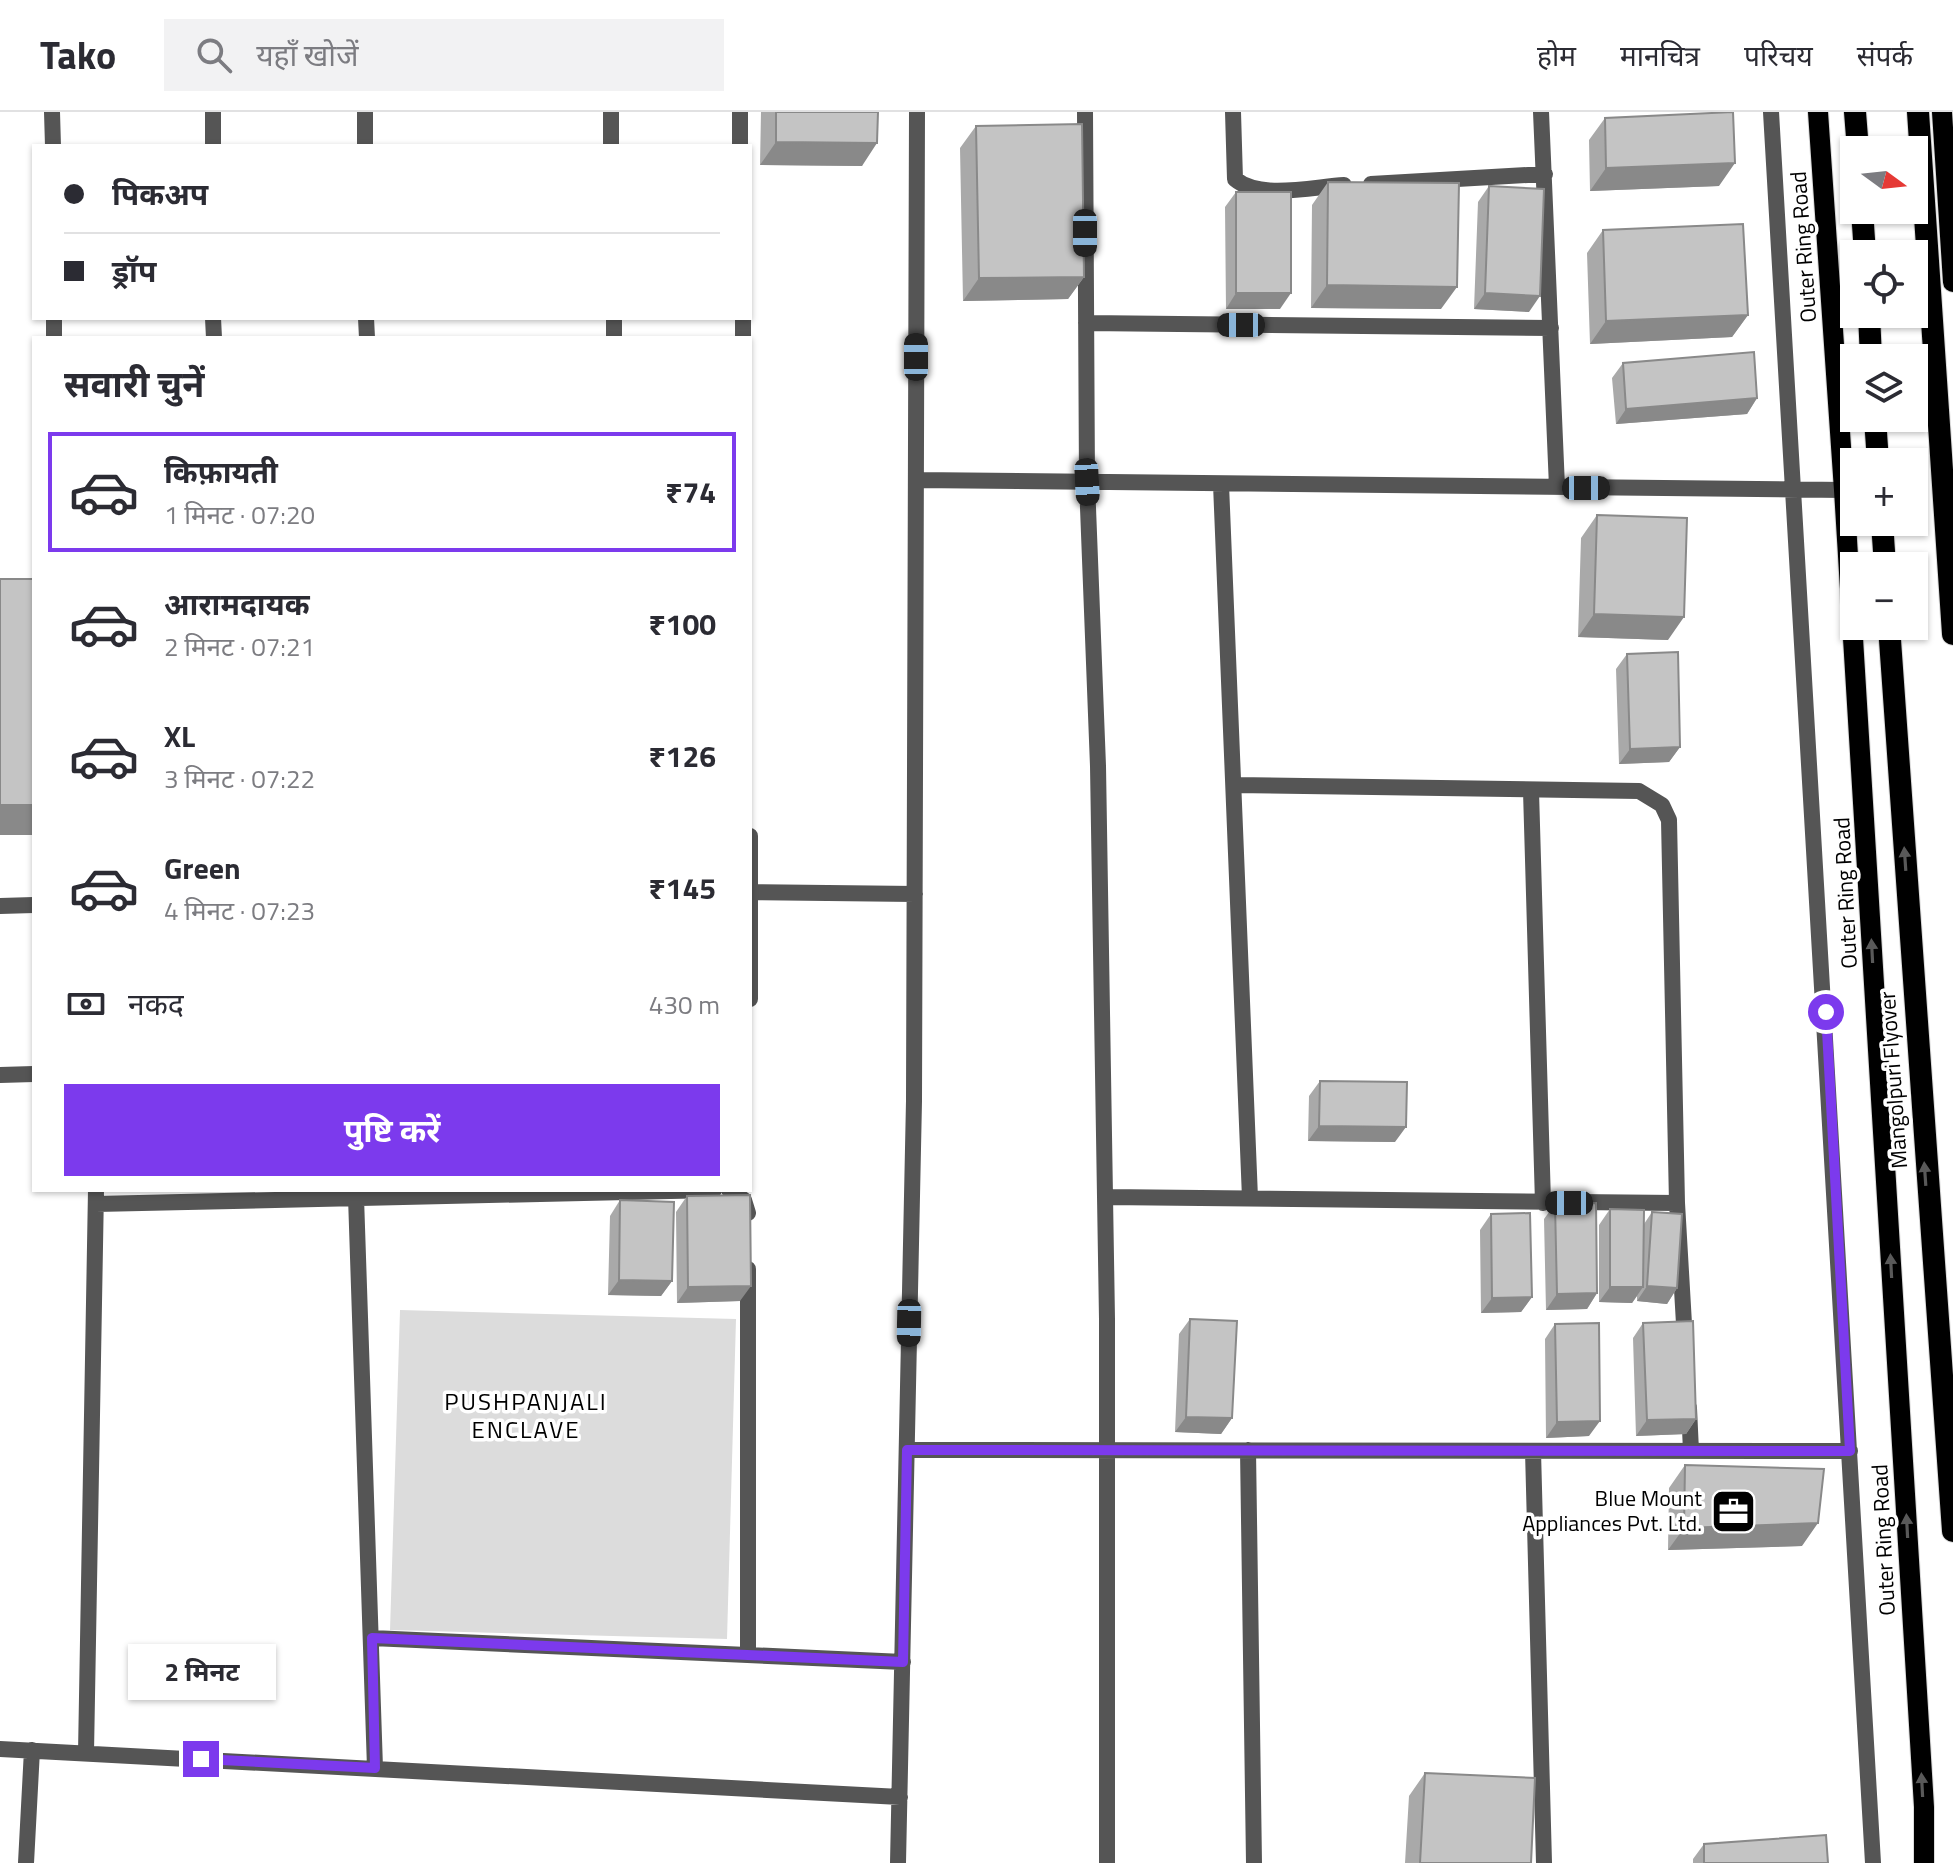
<!DOCTYPE html>
<html lang="hi">
<head>
<meta charset="utf-8">
<style>
  :root { --surface:#fff; --page:#f2f2f3; --text:#2b2b33; --muted:#7c7c81; --line:#e1e1e2; --accent:#7c3aed }
  body { margin:0; font-family:"Titillium Web","Noto Sans Devanagari",sans-serif; background:var(--page); color:var(--text); height:100vh; display:flex; flex-direction:column; font-size:30px; white-space:nowrap }
  * { box-sizing:border-box; margin:0 }
  p { font-size:26px; color:var(--muted) }
  .icon { flex:none; width:44px; height:44px; fill:none; stroke:currentColor; stroke-width:2; stroke-linecap:round; stroke-linejoin:round }
  .map { position:relative; flex:1; overflow:hidden }
  .sheet { position:absolute; left:32px; top:224px; width:720px; height:856px; display:flex; flex-direction:column; background:var(--surface); border-radius:0px; box-shadow:0 2px 6px #0004 }
  .sheet>* { flex:none }
  .banner { position:absolute; left:32px; top:32px; width:720px; height:176px; border-radius:0px; box-shadow:0 2px 6px #0004; display:grid; align-content:center; height:176px; padding:0 32px; background:var(--surface) }
  .needle { width:52px; rotate:105deg }
  .buttons { position:absolute; left:1840px; top:24px; display:grid; gap:16px }
  .buttons a { display:grid; place-items:center; width:88px; height:88px; border-radius:0px; background:var(--surface); box-shadow:0 2px 6px #0004; font-size:40px }
  .end { position:absolute; width:36px; height:36px; margin:-18px; border:10px solid #7c3aed; background:#fff; box-shadow:0 0 0 4px #fff }
  .from { border-radius:50% }
  .bubble { position:absolute; height:56px; border-radius:0px; background:var(--surface); box-shadow:0 2px 6px #0004; font-size:26px; font-weight:700; line-height:56px; text-align:center }
  .car { position:absolute; width:24px; height:48px; margin:-24px -12px; border-radius:10px; box-shadow:0 0 6px 2px #0007; background:linear-gradient(#222 24%,#8ab4d8 0 40%,#222 0 76%,#8ab4d8 0 86%,#222 0) }
  .banner b { display:flex; align-items:center; gap:28px; height:76px; font-size:30px }
  .banner b+b { border-top:2px solid var(--line) }
  .banner i { width:20px; height:20px; background:var(--text) }
  ul { padding:0; list-style:none }
  li { display:flex; align-items:center; gap:24px; height:120px; margin:0 16px 12px; padding:0 16px; border:4px solid transparent; border-radius:0px }
  li div { flex:1 }
  li b { display:block; font-size:30px }
  li em { font-style:normal; font-weight:700 }
  li.selected { border-color:var(--accent) }
  li>.icon { width:72px; height:72px; stroke-width:1.5 }
  h2 { padding:0 32px; font-size:36px; line-height:96px }
  .pay { display:flex; align-items:center; gap:20px; height:88px; padding:0 32px; font-size:30px }
  .pay p { margin-inline-start:auto }
  .cta { display:flex; gap:16px; margin-top:auto; padding:16px 32px }
  .cta a { flex:1; height:92px; border-radius:0px; background:var(--accent); color:#fff; font-size:32px; font-weight:700; line-height:92px; text-align:center }
  header { display:flex; align-items:center; gap:48px; box-sizing:border-box; height:112px; padding:0 40px; background:var(--surface); border-bottom:2px solid var(--line) }
  header strong { font-size:38px }
  nav { display:flex; gap:44px; margin-inline-start:auto; font-size:28px }
  .search { width:560px; height:72px; background:var(--page); display:flex; align-items:center; gap:20px; box-sizing:border-box; padding:0 28px; border-radius:0px; color:var(--muted); font-size:30px }
  .map>svg:first-child { display:block }
  .green { fill:#dcdcdc }
  .lines { fill:none; stroke-linecap:round; stroke-linejoin:round }
  .primary-casing { stroke:#dbdbdb; stroke-width:22 }
  .trunk-casing { stroke:#dbdbdb; stroke-width:24 }
  .minor { stroke:#555; stroke-width:16 }
  .primary { stroke:#000; stroke-width:20 }
  .trunk { stroke:#000; stroke-width:22 }
  .wall { fill:#a9a9a9 }
  .shaded-wall { fill:#898989 }
  .building { fill:#c4c4c4; stroke:#898989; stroke-width:2 }
  .oneway { fill:#595959 }
  .route { stroke:#7c3aed; stroke-width:10 }
  .labels { text-anchor:middle; dominant-baseline:central; stroke-width:7; stroke-linejoin:round; paint-order:stroke }
  .street-label { font-size:22px; fill:#000; stroke:#fff }
  .poi-label { font-size:22px; fill:#000; stroke:#fff; text-anchor:end }
  .neighbourhood-label { font-size:24px; letter-spacing:2px; fill:#000; stroke:#fff }
</style>
</head>
<body>
<header>
<strong>Tako</strong>
<div class="search"><svg class="icon" aria-label="search" viewBox="0 0 24 24"><circle cx="10" cy="10" r="6"/><path d="M15 15l6 6"/></svg>यहाँ खोजें</div>
<nav><a>होम</a><a>मानचित्र</a><a>परिचय</a><a>संपर्क</a></nav>
</header>
<div class="map">
<svg width="1953" height="1751" viewBox="0 0 1953 1751">
  <rect width="100%" height="100%" fill="#fff"/>
  <path class="green" d="M400,1198L736,1207L727,1527L390,1518Z"/>
  <g class="lines">
    <defs>
      <path id="primary" d="M1818,0L1844,378L1924,1695V1751
        M1942,0L1953,170"/>
      <path id="trunk" d="M1855,0L1858,38
        M1918,0L1953,522
        M1862,98L1865,142
        M1869,202L1871,246
        M1875,306L1878,350
        M1882,410L1885,454
        M1889,514L1953,1419"/>
    </defs>
    <use href="#primary" class="primary-casing"/>
    <use href="#trunk" class="trunk-casing"/>
    <path class="minor" d="M52,0L53,34
      M213,0V34
      M365,0V34
      M611,0V34
      M740,0V34
      M1085,0L1087,370L1098,654L1107,1207V1751
      M1233,0L1235,67C1260,88 1312,75 1344,73
      M1541,0L1557,375
      M1771,0L1873,1751
      M1371,72L1545,62
      M54,206V226
      M213,206L214,226
      M366,206L367,226
      M614,206V226
      M743,206V226
      M1086,211L1551,216
      M916,368L1844,378
      M1221,372L1250,1086
      M1234,673L1639,679L1662,693L1669,708L1677,1091L1685,1229
      M1531,679L1543,1091
      M750,724V887
      M750,780L915,782
      M0,794L34,793
      M0,963L34,962
      M729,1078L744,1088L748,1101
      M356,1085L375,1656
      M1106,1085L1677,1091
      M96,1092L714,1078
      M1689,1296L1691,1339
      M907,1338L1850,1339
      M1248,1338L1254,1751
      M1533,1339L1544,1751
      M372,1526L903,1550
      M748,1543V1157
      M0,1637L900,1685
      M86,1641L96,1078
      M26,1751L32,1638
      M898,1751L914,989L917,0"/>
    <use href="#primary" class="primary"/>
    <use href="#trunk" class="trunk"/>
  </g>
  <path class="wall" d="M761,0H878L862,54L760,53Z
    M1605,6L1719,74L1590,79L1589,28Z
    M976,14L1084,165L1068,187L963,189L960,36Z
    M1328,70L1441,197L1311,196L1312,93Z
    M1489,74L1529,200L1474,197L1478,90Z
    M1236,80L1280,197H1226L1225,95Z
    M1603,118L1748,203L1732,225L1590,232L1587,141Z
    M1623,251L1757,286L1747,302L1616,312L1612,266Z
    M1597,403L1668,528L1578,525L1581,426Z
    M1627,542L1680,635L1669,650L1619,652L1616,557Z
    M1320,969L1395,1030L1308,1029L1309,984Z
    M687,1084L740,1189L677,1191L676,1100Z
    M620,1088L672,1169L661,1184L608,1183L610,1104Z
    M1555,1092L1597,1181L1587,1197L1546,1198L1544,1107Z
    M1610,1097L1644,1112L1652,1100L1677,1176L1667,1192L1637,1189V1184L1632,1191L1599,1190V1113Z
    M1491,1102L1532,1185L1521,1200L1481,1201L1480,1118Z
    M1190,1207L1232,1306L1221,1322L1175,1320L1179,1222Z
    M1643,1211L1696,1307L1686,1322L1636,1324L1633,1226Z
    M1555,1212L1589,1324L1546,1326L1545,1227Z
    M1685,1353L1802,1434L1668,1438L1669,1376Z
    M1425,1661L1531,1751H1405L1409,1684Z
    M1704,1732L1828,1751H1693V1747Z"/>
  <path class="shaded-wall" d="M776,30L877,31L862,54L760,53Z
    M1735,51L1719,74L1590,79L1606,56Z
    M1084,165L1068,187L963,189L979,166Z
    M1327,173L1457,175L1441,197L1311,196Z
    M1236,181H1291L1280,197H1226Z
    M1485,181L1540,184L1529,200L1474,197Z
    M1748,203L1732,225L1590,232L1606,209Z
    M1757,286L1747,302L1616,312L1626,297Z
    M1594,502L1684,505L1668,528L1578,525Z
    M1680,635L1669,650L1619,652L1630,637Z
    M0,693H34V723H0Z
    M1319,1014L1406,1015L1395,1030L1308,1029Z
    M619,1168L672,1169L661,1184L608,1183Z
    M751,1174L740,1189L677,1191L688,1175Z
    M1647,1174L1677,1176L1667,1192L1637,1189Z
    M1610,1175H1643L1632,1191L1599,1190Z
    M1597,1181L1587,1197L1546,1198L1557,1182Z
    M1532,1185L1521,1200L1481,1201L1492,1186Z
    M1186,1305L1232,1306L1221,1322L1175,1320Z
    M1696,1307L1686,1322L1636,1324L1647,1308Z
    M1600,1309L1589,1324L1546,1326L1557,1310Z
    M1818,1411L1802,1434L1668,1438L1684,1416Z"/>
  <path class="building" d="M776,0H878L877,31L776,30Z
    M1733,0L1735,51L1606,56L1605,6Z
    M1082,12L1084,165L979,166L976,14Z
    M1328,70L1459,71L1457,175L1327,173Z
    M1489,74L1544,77L1540,184L1485,181Z
    M1236,80H1291V181H1236Z
    M1743,112L1748,203L1606,209L1603,118Z
    M1754,240L1757,286L1626,297L1623,251Z
    M1597,403L1687,406L1684,505L1594,502Z
    M0,467H34V693H0Z
    M1678,540L1680,635L1630,637L1627,542Z
    M1320,969L1407,970L1406,1015L1319,1014Z
    M750,1083L751,1174L688,1175L687,1084Z
    M620,1088L674,1090L672,1169L619,1168Z
    M1596,1091L1597,1181L1557,1182L1555,1092Z
    M1610,1097L1644,1098L1643,1175H1610Z
    M1652,1100L1682,1102L1677,1176L1647,1174Z
    M1530,1101L1532,1185L1492,1186L1491,1102Z
    M1190,1207L1237,1209L1232,1306L1186,1305Z
    M1693,1209L1696,1307L1647,1308L1643,1211Z
    M1599,1211L1600,1309L1557,1310L1555,1212Z
    M1685,1353L1824,1357L1818,1411L1684,1416Z
    M1425,1661L1535,1666L1531,1751H1420Z
    M1826,1723L1828,1751H1704V1732Z"/>
  <defs><path id="oneway-solid" d="M-6-.8H1V-3.2L6.5 0L1 3.2V.8H-6Z" transform="scale(2)"/></defs>
  <g class="oneway">
    <use href="#oneway-solid" transform="translate(1905 747) rotate(-94)"/>
    <use href="#oneway-solid" transform="translate(1872 839) rotate(-93)"/>
    <use href="#oneway-solid" transform="translate(1925 1062) rotate(-94)"/>
    <use href="#oneway-solid" transform="translate(1891 1154) rotate(-93)"/>
    <use href="#oneway-solid" transform="translate(1907 1414) rotate(-93)"/>
    <use href="#oneway-solid" transform="translate(1922 1673) rotate(-93)"/>
  </g>
  <g class="lines">
    <path class="route" d="M201,1647L375,1656L372,1526L903,1550L907,1338L1850,1339L1826,900"/>
  </g>
  <defs>
    <symbol id="office-square" viewBox="-11 -11 22 22"><rect x="-9" y="-9" width="18" height="18" rx="4" fill="#000" stroke="#fff"/><path d="M-6-3h4V-5.5h4V-3h4V5H-6ZM-1-4.5V-3h2v-1.5ZM-6 0V1H6V0Z" fill="#fff"/></symbol>
  </defs>
  <g fill-rule="evenodd">
    <use href="#office-square" x="1708" y="1374" width="51" height="51"/>
  </g>
  <g class="labels">
    <g class="street-label">
      <text transform="translate(1803 135) rotate(-94)">Outer Ring Road</text>
      <text transform="translate(1845 781) rotate(-93)">Outer Ring Road</text>
      <text transform="translate(1893 968) rotate(-94)">Mangolpuri Flyover</text>
      <text transform="translate(1883 1428) rotate(-93)">Outer Ring Road</text>
    </g>
    <g class="poi-label">
      <text x="1702" y="1386">Blue Mount<tspan x="1702" dy="25">Appliances Pvt. Ltd.</tspan></text>
    </g>
    <g class="neighbourhood-label">
      <text x="526" y="1289">PUSHPANJALI<tspan x="526" dy="28">ENCLAVE</tspan></text>
    </g>
  </g>
</svg>
<div class="buttons">
<a><svg class="needle" viewBox="-14 -14 28 28"><path d="M0-13l5 13h-10z" fill="#e53935"/><path d="M0 13l5-13h-10z" fill="#7c7c81"/></svg></a>
<a><svg class="icon" aria-label="locate" viewBox="0 0 24 24"><circle cx="12" cy="12" r="6"/><path d="M12 2v4M12 18v4M2 12h4M18 12h4"/></svg></a>
<a><svg class="icon" aria-label="layers" viewBox="0 0 24 24"><path d="M12 4l9 5-9 5-9-5zM3 14l9 5 9-5"/></svg></a>
<a>+</a>
<a>−</a>
</div>
<i class="end from" style="left:1826px;top:900px"></i>
<i class="end" style="left:201px;top:1647px"></i>
<div class="bubble" style="left:128px;top:1532px;width:148px">2 मिनट</div>
<i class="car" style="left:1085px;top:121px;rotate:180deg"></i>
<i class="car" style="left:1241px;top:213px;rotate:270deg"></i>
<i class="car" style="left:916px;top:245px;rotate:0deg"></i>
<i class="car" style="left:1087px;top:370px;rotate:177deg"></i>
<i class="car" style="left:1586px;top:376px;rotate:90deg"></i>
<i class="car" style="left:1569px;top:1091px;rotate:270deg"></i>
<i class="car" style="left:909px;top:1211px;rotate:181deg"></i>
<div class="banner">
<b><i class="from"></i>पिकअप</b>
<b><i></i>ड्रॉप</b>
</div>
<section class="sheet">
<h2>सवारी चुनें</h2>
<ul>
<li class="selected"><svg class="icon" aria-label="car" viewBox="0 0 24 24"><path d="M5 17H2v-5l4-1 3-4h7l3 4 3 1v5h-3M9 17h6M6 11h13"/><circle cx="7" cy="17" r="2"/><circle cx="17" cy="17" r="2"/></svg><div><b>किफ़ायती</b><p>1 मिनट · 07:20</p></div><em>₹74</em></li>
<li><svg class="icon" aria-label="car" viewBox="0 0 24 24"><path d="M5 17H2v-5l4-1 3-4h7l3 4 3 1v5h-3M9 17h6M6 11h13"/><circle cx="7" cy="17" r="2"/><circle cx="17" cy="17" r="2"/></svg><div><b>आरामदायक</b><p>2 मिनट · 07:21</p></div><em>₹100</em></li>
<li><svg class="icon" aria-label="car" viewBox="0 0 24 24"><path d="M5 17H2v-5l4-1 3-4h7l3 4 3 1v5h-3M9 17h6M6 11h13"/><circle cx="7" cy="17" r="2"/><circle cx="17" cy="17" r="2"/></svg><div><b>XL</b><p>3 मिनट · 07:22</p></div><em>₹126</em></li>
<li><svg class="icon" aria-label="car" viewBox="0 0 24 24"><path d="M5 17H2v-5l4-1 3-4h7l3 4 3 1v5h-3M9 17h6M6 11h13"/><circle cx="7" cy="17" r="2"/><circle cx="17" cy="17" r="2"/></svg><div><b>Green</b><p>4 मिनट · 07:23</p></div><em>₹145</em></li>
</ul>
<div class="pay"><svg class="icon" aria-label="cash" viewBox="0 0 24 24"><path d="M3 7h18v10H3z"/><circle cx="12" cy="12" r="2"/></svg>नकद<p>430 m</p></div>
<div class="cta"><a>पुष्टि करें</a></div>
</section>
</div>
</body>
</html>
